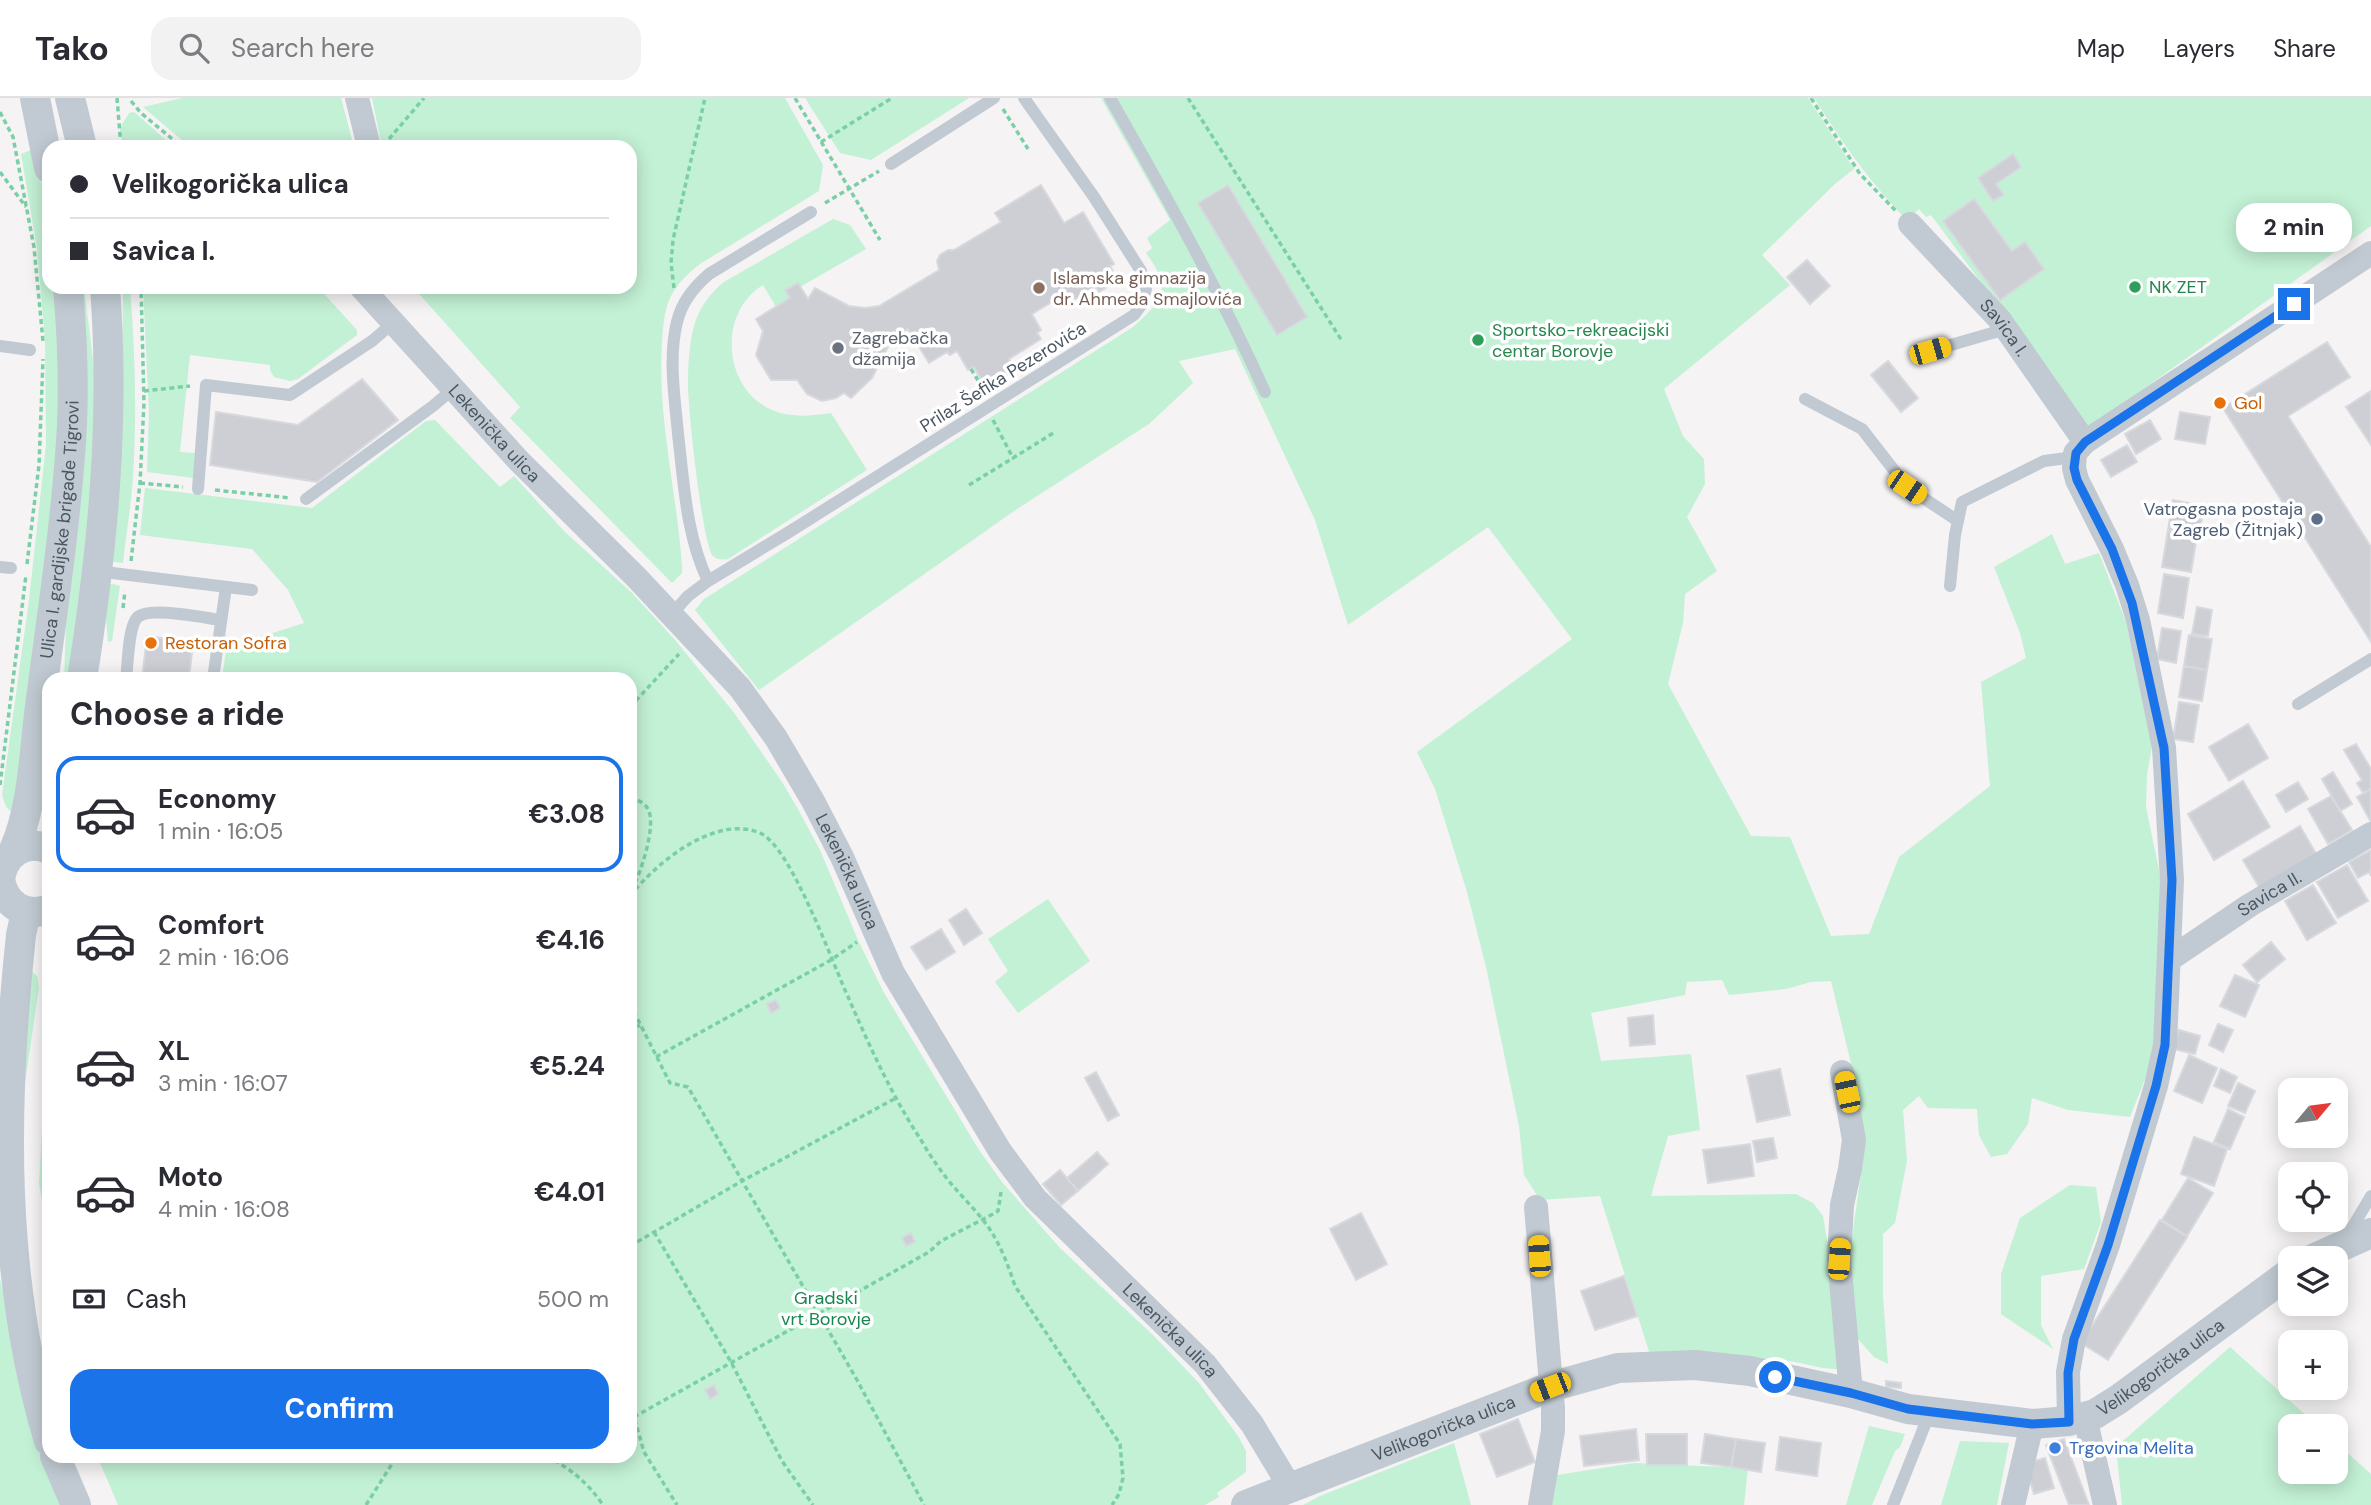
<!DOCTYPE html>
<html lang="en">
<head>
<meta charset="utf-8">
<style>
  :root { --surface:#fff; --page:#f2f2f3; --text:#2b2b33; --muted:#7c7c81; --line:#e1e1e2; --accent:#1a73e8 }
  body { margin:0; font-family:"DM Sans",sans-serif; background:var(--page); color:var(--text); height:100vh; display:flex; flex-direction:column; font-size:26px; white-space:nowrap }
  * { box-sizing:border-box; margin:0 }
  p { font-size:23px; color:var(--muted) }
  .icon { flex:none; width:38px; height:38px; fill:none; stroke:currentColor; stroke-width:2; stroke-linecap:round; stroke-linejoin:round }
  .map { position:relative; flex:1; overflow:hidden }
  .side { position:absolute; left:42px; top:574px; width:595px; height:791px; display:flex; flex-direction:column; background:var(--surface); border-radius:21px; box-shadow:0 4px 18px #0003 }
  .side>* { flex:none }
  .hud { position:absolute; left:42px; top:42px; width:595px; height:154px; border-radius:21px; box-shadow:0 4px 18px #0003; display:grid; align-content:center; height:154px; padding:0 28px; background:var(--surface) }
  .needle { width:46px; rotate:61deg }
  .fabs { position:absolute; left:2278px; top:980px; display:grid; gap:14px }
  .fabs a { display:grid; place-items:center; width:70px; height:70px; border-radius:14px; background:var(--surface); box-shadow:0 4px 18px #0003; font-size:35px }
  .end { position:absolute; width:32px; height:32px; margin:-16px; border:9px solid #1a73e8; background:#fff; box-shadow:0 0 0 4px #fff }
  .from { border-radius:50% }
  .bubble { position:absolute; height:49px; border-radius:21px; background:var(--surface); box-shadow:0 4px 18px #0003; font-size:23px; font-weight:700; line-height:49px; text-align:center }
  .car { position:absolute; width:21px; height:42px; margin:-21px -10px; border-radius:9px; box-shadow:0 0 5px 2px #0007; background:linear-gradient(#f5c518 24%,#345 0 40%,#f5c518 0 76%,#345 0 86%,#f5c518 0) }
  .hud b { display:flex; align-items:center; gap:24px; height:66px; font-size:26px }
  .hud b+b { border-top:2px solid var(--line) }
  .hud i { width:18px; height:18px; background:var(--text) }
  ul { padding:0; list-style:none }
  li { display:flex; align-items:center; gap:21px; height:116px; margin:0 14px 10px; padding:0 14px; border:4px solid transparent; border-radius:21px }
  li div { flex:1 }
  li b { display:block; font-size:26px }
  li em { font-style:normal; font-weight:700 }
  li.current { border-color:var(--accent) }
  li>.icon { width:63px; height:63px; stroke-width:1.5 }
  h2 { padding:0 28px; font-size:32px; line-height:84px }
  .pay { display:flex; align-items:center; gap:18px; height:77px; padding:0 28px; font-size:26px }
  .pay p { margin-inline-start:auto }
  .action { display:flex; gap:14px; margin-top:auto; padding:14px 28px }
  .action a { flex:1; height:80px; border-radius:21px; background:var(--accent); color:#fff; font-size:28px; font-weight:700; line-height:80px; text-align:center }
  header { display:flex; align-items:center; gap:42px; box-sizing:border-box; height:98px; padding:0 35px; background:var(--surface); border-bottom:2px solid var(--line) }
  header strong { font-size:33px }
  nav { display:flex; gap:38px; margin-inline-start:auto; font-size:24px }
  .search { width:490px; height:63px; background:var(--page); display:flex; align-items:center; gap:18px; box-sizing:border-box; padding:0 24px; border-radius:21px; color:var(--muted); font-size:26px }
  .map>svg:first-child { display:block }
  .green { fill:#c3f1d5 }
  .building { fill:#cdcfd5; stroke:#d7d9de; stroke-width:2 }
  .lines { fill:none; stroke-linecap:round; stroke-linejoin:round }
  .path { stroke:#7ad0a6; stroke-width:3.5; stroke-dasharray:5 3.5; stroke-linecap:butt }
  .service { stroke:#c1cad2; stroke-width:12 }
  .minor { stroke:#c1cad2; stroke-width:24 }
  .tertiary { stroke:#c1cad2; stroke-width:30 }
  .route { stroke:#1a73e8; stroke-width:9 }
  .leisure-dot { fill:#2e9e5b; stroke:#fff; stroke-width:2.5 }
  .education-dot { fill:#8d6e63; stroke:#fff; stroke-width:2.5 }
  .worship-dot { fill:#6b7280; stroke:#fff; stroke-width:2.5 }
  .food-dot { fill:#e8710a; stroke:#fff; stroke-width:2.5 }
  .service-dot { fill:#5c6f8a; stroke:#fff; stroke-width:2.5 }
  .shop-dot { fill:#3f7fe0; stroke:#fff; stroke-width:2.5 }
  .labels { text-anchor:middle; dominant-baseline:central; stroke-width:7; stroke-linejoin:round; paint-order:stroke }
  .education-label { font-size:18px; fill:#785e54; stroke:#fff; text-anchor:start }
  .leisure-label { font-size:18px; fill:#27864d; stroke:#fff; text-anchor:start }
  .street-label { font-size:18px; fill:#4a5661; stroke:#fff }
  .worship-label { font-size:18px; fill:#5b616d; stroke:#fff; text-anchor:start }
  .food-label { font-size:18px; fill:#c56008; stroke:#fff; text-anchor:start }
  .service-label { font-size:18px; fill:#4e5e75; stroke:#fff; text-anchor:end }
  .park-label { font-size:18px; fill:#17864f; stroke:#fff }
  .shop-label { font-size:18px; fill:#366cbe; stroke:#fff; text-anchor:start }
</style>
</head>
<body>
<header>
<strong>Tako</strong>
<div class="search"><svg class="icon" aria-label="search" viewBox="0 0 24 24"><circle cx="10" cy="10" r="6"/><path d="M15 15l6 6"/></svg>Search here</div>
<nav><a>Map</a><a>Layers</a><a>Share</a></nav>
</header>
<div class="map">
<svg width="2371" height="1407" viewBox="0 0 2371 1407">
  <rect width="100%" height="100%" fill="#f5f3f3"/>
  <path class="green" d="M182,0H341L354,49H190L143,9Z
    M372,0H785L823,67L819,93L700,166C688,175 678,185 671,198C664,212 663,229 662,245C657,320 677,394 682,468V475L672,485L510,320L520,309L413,189H630V49H382Z
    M805,0H969L871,62L840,55Z
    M1101,0H1808L1854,71L1836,85L1762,157L1790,187L1664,291L1683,338L1704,361L1705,386L1687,419L1717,473L1685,496L1683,525L1668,586L1751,738L1790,739L1831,838L1869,836L1899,759L1990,688L1981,584L2026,560L2020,535L1994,469L2052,436L2065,466L2099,455L2126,524L2152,649L2147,676L2146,709L2166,806L2157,951L2130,1019L2068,1012L2032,1000L2028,1026L2007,1056L1991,1059L1979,1037L1977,1011L1928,1010L1919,998L1903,1012L1907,1063L1895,1125L1883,1136V1199L1888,1266L1874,1259L1857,1240L1847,1174L1863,1062L1860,1002L1831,883L1811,884L1786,891L1729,897L1722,882L1687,884L1685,897L1591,915L1601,963L1691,956L1700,1032L1668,1038L1651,1098L1796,1096L1813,1105L1823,1118L1839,1213L1837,1271C1813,1272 1791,1257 1768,1266L1651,1260L1600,1098L1540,1102L1524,1077L1519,1028L1486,869L1467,794L1435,691L1417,654L1572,541L1488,429L1348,527L1315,422L1235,251L1179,263L1193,285L1149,326L1017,411L759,592L695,512L704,501L1133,229C1163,202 1173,192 1146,155L1152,150L1147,140L1170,122Z
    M1814,0H2371V128L2089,330L1931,117L1926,119L1919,111L1907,122C1870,85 1842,44 1814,0Z
    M134,14L174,49H123L120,30L129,15Z
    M36,50L49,130V189H58L66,338L15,717L6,709L2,697L29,502L46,347L45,242L37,151L21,56Z
    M833,121L850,127L866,151L800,189L797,185L786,191L790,200L776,209L763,187C717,215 723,291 772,312C791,320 811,318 831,315L867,372L728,461C723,462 717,462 713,458C702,445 688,310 688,287C688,268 689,247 694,228C699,210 710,195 724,184Z
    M78,189H84L96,286L98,354L69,581H64Z
    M123,189H130C135,252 137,315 133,379C131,408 126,437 123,465L108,463L122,292Z
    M143,189H318L357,232V237L298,281L290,283L274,279L270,272V267L190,257L180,354L195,355L193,380L147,374L149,315Z
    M435,322L500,389L514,378L564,433L632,495L676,543L735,616L782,684L799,713L820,752L858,842L884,895L979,1052L1002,1084L1060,1150L1153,1237L1199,1285L1238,1338L1246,1353V1374L1217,1395L1219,1399L1205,1407H118L97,1358H630V581H222L226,552L229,549L304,525L288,492L252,451L140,437L145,390L312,410L426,323Z
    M113,486L120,488L112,543L108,544L104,496L108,487Z
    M1048,801L1090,863L1018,915L995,884L1008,873L988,841Z
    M30,872L37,878L39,889L24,992Z
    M49,906V1135L39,1086Z
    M2070,1087L2096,1089L2101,1124L2084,1171L2041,1178V1227L2053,1251L2001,1216V1176L2020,1120Z
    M0,1180L17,1264L65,1407H0Z
    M2230,1249L2318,1328H2291V1374H2336V1345L2371,1376V1407H2122L2116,1349Z
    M1869,1328L1905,1336L1900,1349L1895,1353L1872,1407H1846Z
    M1960,1343L2009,1345L1997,1407H1941Z
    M1454,1345L1471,1407H1303L1320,1398Z
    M1634,1365L1748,1370L1744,1407H1549L1557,1377Z"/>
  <path class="building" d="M2013,56L2021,69L1996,86L2004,97L1993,103L1978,80Z
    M1041,87L1064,125L1083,114L1114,166L1110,168L1118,182L1099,194L1096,189L1070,204L1065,196L1032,216L1041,232L1037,235L1041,241L1009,261L1013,267L1011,275L1003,280L995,278L993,279L995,283L985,289L974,269L968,272L957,253L950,257L947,254L929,265L908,231L892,241L872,280L851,300L844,295L836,300L822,303L807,296L797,282H771L756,257L763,233L756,221L790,200L785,192L798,185L808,201L815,190L849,208L865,210L879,208L939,172L937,163L940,157L948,152H954L1001,124L995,115Z
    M1228,87L1307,219L1277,237L1198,105Z
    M1974,101L2012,153L2025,144L2044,171L2000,202L1943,123Z
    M1807,162L1830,188L1810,206L1787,179Z
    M2327,244L2350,279L2288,318L2371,449V544L2223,310Z
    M1888,263L1918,300L1901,314L1871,277Z
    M362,281L398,322L317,384L210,367L216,314L298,327Z
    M2371,293V347L2346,309Z
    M2180,314L2210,319L2205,346L2175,341Z
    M2150,322L2161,341L2136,356L2125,336Z
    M2127,347L2137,364L2111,379L2101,362Z
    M2173,402L2204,408L2199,437L2168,432Z
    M2168,432L2197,437L2191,474L2162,469Z
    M2164,476L2189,480L2183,520L2158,515Z
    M2197,509L2212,512L2208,538L2192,536Z
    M2162,530L2181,533L2176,565L2157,561Z
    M2189,537L2212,541L2207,572L2184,568Z
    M147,538L193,544L189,581H142Z
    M2184,568L2207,572L2202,603L2179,599Z
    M2179,604L2199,607L2193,644L2173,641Z
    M2248,626L2268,660L2229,683L2209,649Z
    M2356,646L2371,671V691L2363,695L2357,685L2362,682L2344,652Z
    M2333,674L2352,706L2340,713L2322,681Z
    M2243,683L2270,729L2214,762L2188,716Z
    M2298,684L2308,701L2286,714L2276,697Z
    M2371,691V724L2357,699Z
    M2331,698L2352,732L2328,746L2308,711Z
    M2300,728L2319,761L2262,794L2243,762Z
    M2371,752V778L2369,774L2358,780L2349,764Z
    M2347,767L2368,803L2338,820L2317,784Z
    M2313,787L2336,825L2307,842L2285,803Z
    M966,811L982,835L964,847L949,822Z
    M941,831L955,854L926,872L911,849Z
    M2271,844L2285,861L2257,884L2243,867Z
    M2235,877L2259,887L2245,919L2220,908Z
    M776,902L780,910L771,915L767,906Z
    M1653,917L1655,946L1630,948L1628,920Z
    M2218,926L2233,932L2223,954L2209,947Z
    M2179,932L2200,938L2195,956L2174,951Z
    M2189,957L2217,970L2202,1005L2174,993Z
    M1780,971L1790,1017L1757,1024L1747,978Z
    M2221,971L2237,979L2230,995L2214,988Z
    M1096,974L1119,1017L1108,1023L1085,980Z
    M2238,985L2255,993L2245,1015L2228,1008Z
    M2228,1011L2244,1019L2230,1051L2214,1044Z
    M2194,1039L2227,1051L2214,1088L2181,1076Z
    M1773,1040L1777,1060L1757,1064L1753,1043Z
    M1750,1046L1754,1078L1708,1085L1703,1052Z
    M1097,1054L1108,1066L1078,1093L1067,1080Z
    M1060,1072L1078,1093L1061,1107L1043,1086Z
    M2188,1080L2213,1095L2187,1138L2162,1122Z
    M1361,1115L1387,1166L1356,1182L1330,1131Z
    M2160,1122L2187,1139L2108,1262L2081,1245Z
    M911,1135L915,1144L906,1148L902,1140Z
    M1624,1178L1637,1218L1595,1232L1581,1193Z
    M1886,1283L1901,1285V1290L1886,1289Z
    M714,1287L718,1296L710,1301L705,1292Z
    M1518,1321L1535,1364L1497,1379L1480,1336Z
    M1636,1331L1639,1362L1584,1368L1580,1338Z
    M1646,1336H1687V1367H1647Z
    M1705,1336L1736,1341L1731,1369L1701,1365Z
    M1780,1339L1821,1345L1817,1378L1776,1372Z
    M1736,1341L1765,1345L1761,1374L1731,1369Z
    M2064,1341L2089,1407H2069L2046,1347Z
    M2045,1360L2054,1390L2034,1396L2025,1366Z"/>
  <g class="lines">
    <path class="path" d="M117,0L121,49
      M795,0L880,142
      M1188,0L1342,243
      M1811,0L1860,76L1896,113
      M131,3L141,15L182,49
      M1003,11L1028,51
      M0,14L13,39L34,149L43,243
      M389,41L424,0
      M821,44L892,0
      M0,74L26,109
      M825,105L879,73
      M674,190L671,165L673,142L705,0
      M971,271L984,292
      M144,293L190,288
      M993,322L1013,360L1055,334
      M140,385L183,389
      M969,387L1013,360
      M215,392L291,400
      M131,463L140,385L144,305L141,189
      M27,466L39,367L43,261
      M123,510L125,493
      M630,609L679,556
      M0,687L26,477
      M630,699C637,702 644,704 648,711C657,728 640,776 632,792
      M630,798C656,765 715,716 760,735C791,748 833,867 849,901C870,949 892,998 921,1042C929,1056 938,1069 948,1082C961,1098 977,1113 989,1130C1001,1148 1008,1167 1015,1188L1120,1346L1123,1380L1119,1396L1112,1407
      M630,906L670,985L688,989L857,1282L924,1407
      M630,933L640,927
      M656,959L831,862L857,844
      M654,1134L731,1264L782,1363L813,1407
      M630,1148L742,1083L896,1000
      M630,1305L644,1354L677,1407
      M634,1319L929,1154L941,1143L995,1115L998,1113L1001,1094
      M547,1358C571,1371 588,1385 603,1407
      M366,1407L397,1358"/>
    <path class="service" d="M1110,0C1165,96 1219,192 1265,294
      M891,66L994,0
      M0,248L30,252
      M1930,253L2006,231
      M1805,301L1862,331L1907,389L1958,423
      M198,391L206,287L290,297L372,243L393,225
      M306,401L433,308L453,291
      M0,469L11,470
      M96,473L252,492
      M708,483L789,434L1134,217L1142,206L1146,191L1141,173L1094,99L1024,0
      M1950,488L1955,437L1962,404L2044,363L2075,359
      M671,517L688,498L708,483C686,437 684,386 678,336C675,301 668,260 677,224C682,204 693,190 709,176L811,114
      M126,581C128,566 128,533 136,521C145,507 205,520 221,522
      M213,581L226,489
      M2298,606L2371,561
      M2346,1140L2371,1098
      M1893,1407L1930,1314"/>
    <g class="minor">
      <path d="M357,0L369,49"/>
      <path id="s1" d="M1910,126L2000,222L2085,344"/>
      <path id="s2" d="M361,189L519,363L636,479L740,590L776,640L813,703L842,759L893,875L1000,1053L1035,1100L1205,1266L1252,1326L1290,1389"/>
      <path id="s3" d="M2170,861L2250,807L2371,736"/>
      <path d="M1842,974L1854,1042L1850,1071L1842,1107L1839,1161L1851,1295"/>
      <path d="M1536,1109L1553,1310V1333L1540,1407"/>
      <path d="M2085,1319L2105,1407"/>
      <path d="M2069,1323L2068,1274L2074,1241L2108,1147L2156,988L2165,947L2172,782L2164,650L2138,522L2127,487L2112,451L2077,382L2074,370L2075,355L2085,344L2371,155"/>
      <path d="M2013,1407L2032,1326"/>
    </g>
    <g class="tertiary">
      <path d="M35,0L49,70"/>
      <path d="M70,0L82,49"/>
      <path d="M82,581C103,450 115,321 105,189"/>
      <path id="s4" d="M13,754C33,711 34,654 40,608C52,516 67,419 72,327C74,281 72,235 68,189"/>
      <path d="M0,781C4,756 24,741 49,751"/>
      <path d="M0,782C5,807 25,820 49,811"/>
      <path d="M26,814L21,837C3,1007 0,1180 49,1343"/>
      <path d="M2315,1160L2371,1135"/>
      <path d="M55,1358L76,1407"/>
      <path id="s5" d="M1246,1407L1550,1289L1618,1270L1695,1267L1750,1273L1851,1295L1908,1311L2032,1326L2069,1323L2095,1316L2119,1301L2291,1174"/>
    </g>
  </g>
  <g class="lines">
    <path class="route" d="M1775,1279L1851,1295L1908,1311L2032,1326L2069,1324L2068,1275L2074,1241L2108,1147L2156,988L2165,947L2172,782L2164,650L2132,505L2112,451L2077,382L2074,370L2076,355L2085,344L2294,206"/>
  </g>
  <g class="leisure-dot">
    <circle cx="2135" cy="189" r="7"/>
    <circle cx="1478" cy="242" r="7"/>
  </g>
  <circle class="education-dot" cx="1039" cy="190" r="7"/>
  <circle class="worship-dot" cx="838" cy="250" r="7"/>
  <g class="food-dot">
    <circle cx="2220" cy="305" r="7"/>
    <circle cx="151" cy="545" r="7"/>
  </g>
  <circle class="service-dot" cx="2317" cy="421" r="7"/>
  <circle class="shop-dot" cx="2055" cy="1350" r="7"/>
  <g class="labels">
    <g class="education-label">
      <text x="1053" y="180">Islamska gimnazija<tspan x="1053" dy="21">dr. Ahmeda Smajlovića</tspan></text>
    </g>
    <g class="leisure-label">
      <text x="2149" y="189">NK ZET</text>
      <text x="1492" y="232">Sportsko-rekreacijski<tspan x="1492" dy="21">centar Borovje</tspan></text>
    </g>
    <g class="street-label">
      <text stroke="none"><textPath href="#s1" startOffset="140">Savica I.</textPath></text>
      <text transform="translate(1003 279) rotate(-32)">Prilaz Šefika Pezerovića</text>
      <text stroke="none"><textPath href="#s2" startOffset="198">Lekenička ulica</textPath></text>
      <text stroke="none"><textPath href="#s4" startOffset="327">Ulica I. gardijske brigade Tigrovi</textPath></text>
      <text stroke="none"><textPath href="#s2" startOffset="765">Lekenička ulica</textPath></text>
      <text stroke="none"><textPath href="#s3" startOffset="119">Savica II.</textPath></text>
      <text stroke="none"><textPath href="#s2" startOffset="1332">Lekenička ulica</textPath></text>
      <text stroke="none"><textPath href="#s5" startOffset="961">Velikogorička ulica</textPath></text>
      <text stroke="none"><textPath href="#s5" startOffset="212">Velikogorička ulica</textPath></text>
    </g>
    <g class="worship-label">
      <text x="852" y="240">Zagrebačka<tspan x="852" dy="21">džamija</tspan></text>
    </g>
    <g class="food-label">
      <text x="2234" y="305">Gol</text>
      <text x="165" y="545">Restoran Sofra</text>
    </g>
    <g class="service-label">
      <text x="2303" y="411">Vatrogasna postaja<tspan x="2303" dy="21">Zagreb (Žitnjak)</tspan></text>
    </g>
    <g class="park-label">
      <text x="826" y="1200">Gradski<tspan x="826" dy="21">vrt Borovje</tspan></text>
    </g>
    <g class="shop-label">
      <text x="2069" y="1350">Trgovina Melita</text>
    </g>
  </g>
</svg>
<div class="fabs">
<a><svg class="needle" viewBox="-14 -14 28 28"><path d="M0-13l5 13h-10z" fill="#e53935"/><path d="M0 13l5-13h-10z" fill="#7c7c81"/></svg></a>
<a><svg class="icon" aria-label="locate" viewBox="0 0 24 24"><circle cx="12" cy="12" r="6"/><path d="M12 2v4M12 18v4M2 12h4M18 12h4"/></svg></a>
<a><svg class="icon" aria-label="layers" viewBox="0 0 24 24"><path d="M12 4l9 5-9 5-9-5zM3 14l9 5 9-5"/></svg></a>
<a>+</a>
<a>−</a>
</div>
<i class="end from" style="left:1775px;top:1279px"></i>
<i class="end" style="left:2294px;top:206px"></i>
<div class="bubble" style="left:2236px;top:105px;width:116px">2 min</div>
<i class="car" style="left:1930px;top:253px;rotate:74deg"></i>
<i class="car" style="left:1907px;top:389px;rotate:124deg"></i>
<i class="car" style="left:1847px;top:994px;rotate:348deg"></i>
<i class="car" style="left:1539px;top:1158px;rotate:356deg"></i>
<i class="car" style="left:1839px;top:1161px;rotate:4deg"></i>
<i class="car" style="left:1550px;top:1289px;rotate:249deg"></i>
<div class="hud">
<b><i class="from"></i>Velikogorička ulica</b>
<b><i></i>Savica I.</b>
</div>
<section class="side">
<h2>Choose a ride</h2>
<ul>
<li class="current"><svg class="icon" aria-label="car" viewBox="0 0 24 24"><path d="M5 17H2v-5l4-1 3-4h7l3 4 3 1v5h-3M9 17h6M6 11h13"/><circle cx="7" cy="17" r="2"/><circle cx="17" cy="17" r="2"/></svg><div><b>Economy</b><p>1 min · 16:05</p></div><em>€3.08</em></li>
<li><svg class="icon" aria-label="car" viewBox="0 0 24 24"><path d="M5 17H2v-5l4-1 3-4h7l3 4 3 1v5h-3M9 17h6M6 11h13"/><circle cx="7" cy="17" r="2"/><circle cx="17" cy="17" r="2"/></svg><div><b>Comfort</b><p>2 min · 16:06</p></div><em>€4.16</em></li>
<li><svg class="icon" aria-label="car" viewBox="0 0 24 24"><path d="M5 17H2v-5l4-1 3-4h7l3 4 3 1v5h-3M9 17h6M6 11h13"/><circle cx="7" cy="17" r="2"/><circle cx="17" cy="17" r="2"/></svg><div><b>XL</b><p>3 min · 16:07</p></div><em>€5.24</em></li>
<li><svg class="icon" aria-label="car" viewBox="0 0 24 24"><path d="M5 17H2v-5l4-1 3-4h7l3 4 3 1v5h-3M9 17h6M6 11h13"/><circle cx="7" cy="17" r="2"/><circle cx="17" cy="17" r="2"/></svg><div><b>Moto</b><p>4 min · 16:08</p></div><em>€4.01</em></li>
</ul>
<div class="pay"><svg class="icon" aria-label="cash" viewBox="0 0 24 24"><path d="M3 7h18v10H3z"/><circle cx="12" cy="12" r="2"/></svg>Cash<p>500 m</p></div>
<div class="action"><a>Confirm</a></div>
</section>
</div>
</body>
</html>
